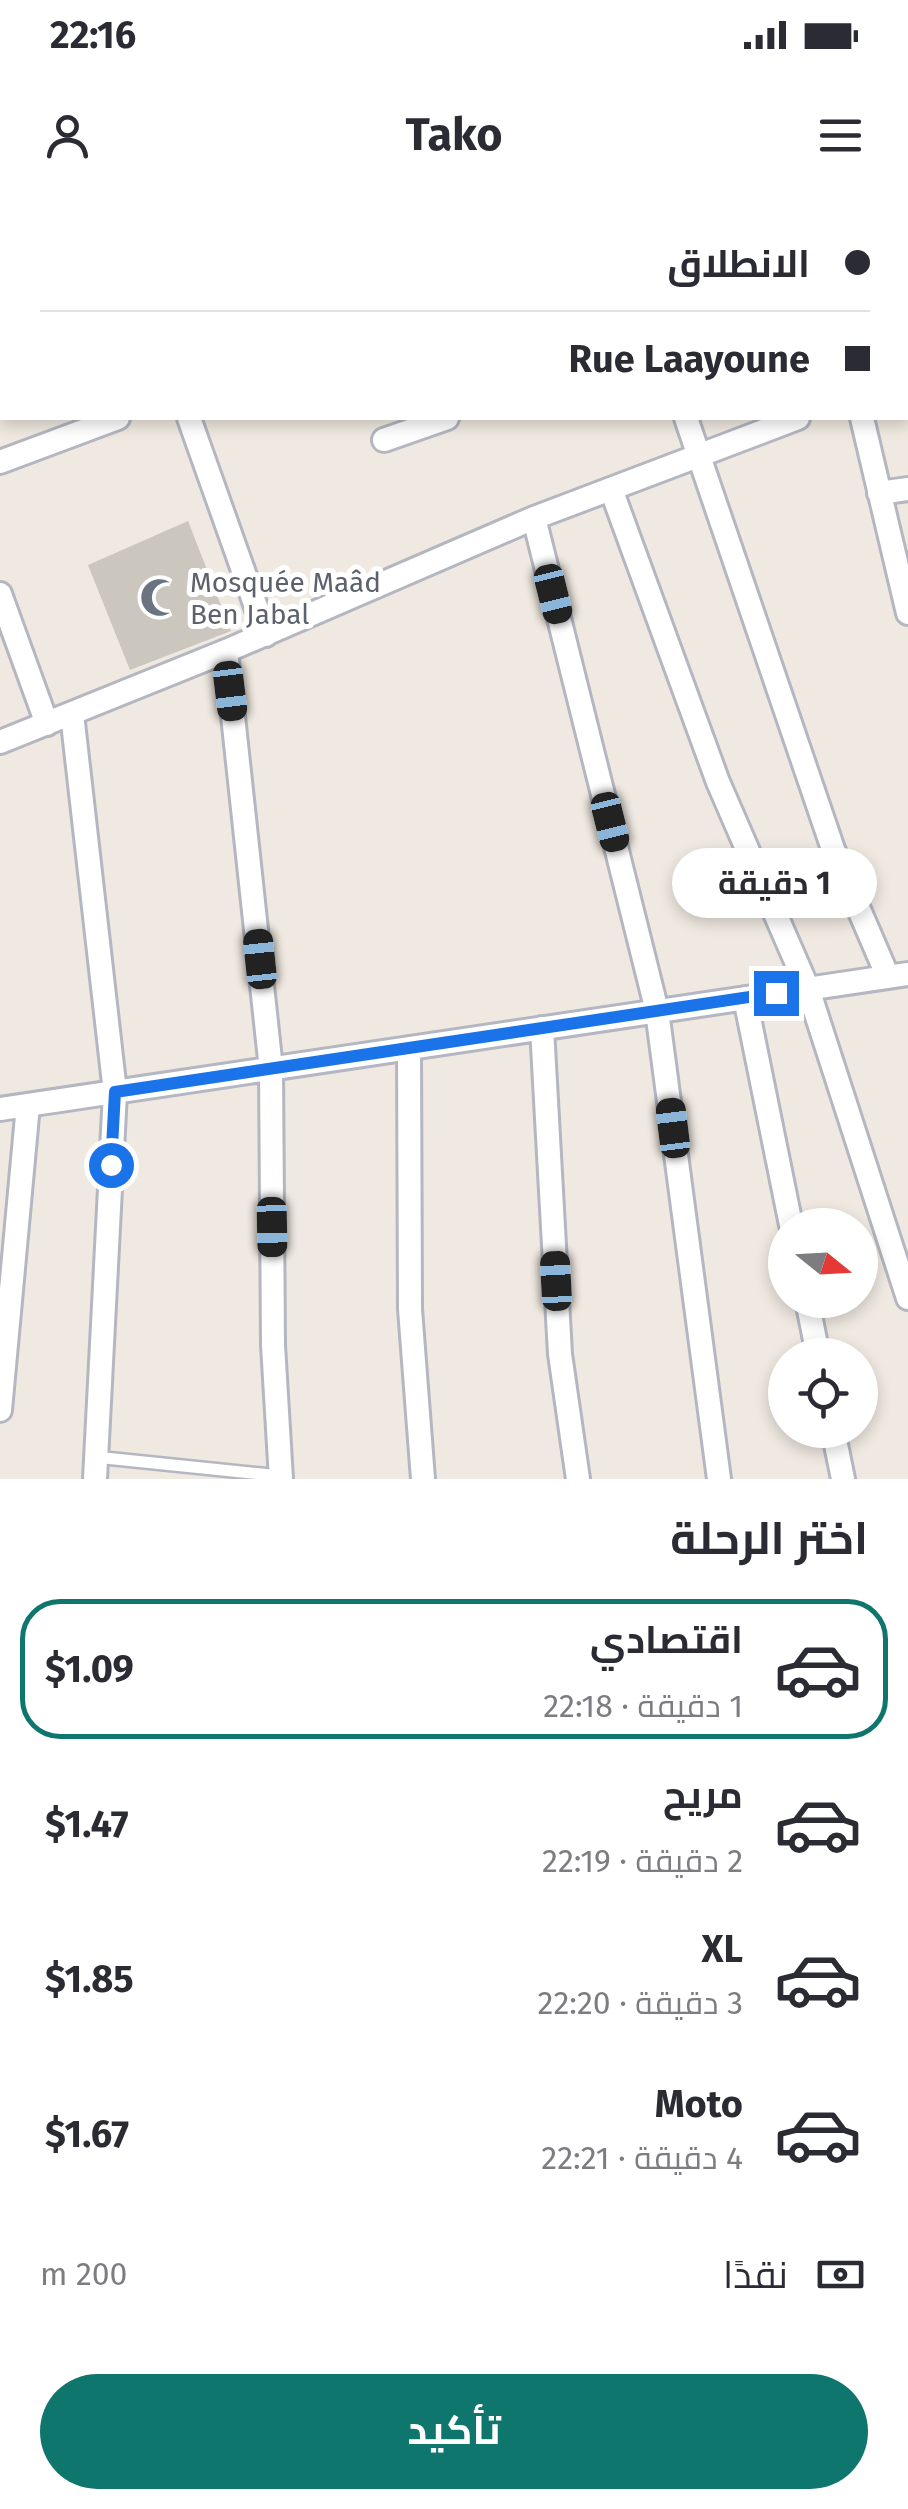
<!DOCTYPE html>
<html lang="ar">
<head>
<meta charset="utf-8">
<style>
  :root { --surface:#fff; --page:#f7f7f7; --text:#2b2b33; --muted:#7c7c81; --line:#e1e1e2; --accent:#0f766e }
  body { margin:0; font-family:"Fira Sans",Cairo,sans-serif; background:var(--page); color:var(--text); direction:rtl; height:100vh; display:flex; flex-direction:column; font-size:38px; white-space:nowrap }
  * { box-sizing:border-box; margin:0 }
  p { font-size:32px; color:var(--muted) }
  .icon { flex:none; width:55px; height:55px; fill:none; stroke:currentColor; stroke-width:2; stroke-linecap:round; stroke-linejoin:round }
  .map { position:relative; height:1279px; overflow:hidden; direction:ltr }
  .sheet { display:flex; flex-direction:column; background:var(--surface); flex:1 }
  .sheet>* { flex:none }
  .guide { position:absolute; left:0px; top:0px; width:910px; height:220px; box-shadow:0 5px 15px #0003; direction:rtl; display:grid; align-content:center; height:220px; padding:0 40px; background:var(--surface) }
  .needle { width:65px; rotate:108deg }
  .tools { position:absolute; left:768px; top:1008px; display:grid; gap:20px }
  .tools a { display:grid; place-items:center; width:110px; height:110px; border-radius:50%; background:var(--surface); box-shadow:0 5px 15px #0003; font-size:50px }
  .end { position:absolute; width:45px; height:45px; margin:-22px; border:12px solid #1a73e8; background:#fff; box-shadow:0 0 0 5px #fff }
  .from { border-radius:50% }
  .bubble { position:absolute; height:70px; border-radius:35px; background:var(--surface); box-shadow:0 5px 15px #0003; font-size:32px; font-weight:700; line-height:70px; text-align:center; direction:rtl }
  .car { position:absolute; width:30px; height:60px; margin:-30px -15px; border-radius:12px; box-shadow:0 0 8px 2px #0007; background:linear-gradient(#222 24%,#8ab4d8 0 40%,#222 0 76%,#8ab4d8 0 86%,#222 0) }
  .guide b { display:flex; align-items:center; gap:35px; height:95px; font-size:38px }
  .guide b+b { border-top:2px solid var(--line) }
  .guide i { width:25px; height:25px; background:var(--text) }
  ul { padding:0; list-style:none }
  li { display:flex; align-items:center; gap:30px; height:140px; margin:0 20px 15px; padding:0 20px; border:5px solid transparent; border-radius:40px }
  li div { flex:1 }
  li b { display:block; font-size:38px }
  li em { font-style:normal; font-weight:700 }
  li.current { border-color:var(--accent) }
  li>.icon { width:90px; height:90px; stroke-width:1.5 }
  h2 { padding:0 40px; font-size:45px; line-height:120px }
  .pay { display:flex; align-items:center; gap:25px; height:110px; padding:0 40px; font-size:38px }
  .pay p { margin-inline-start:auto }
  .button { display:flex; gap:20px; margin-top:auto; padding:20px 40px }
  .button a { flex:1; height:115px; border-radius:60px; background:var(--accent); color:#fff; font-size:40px; font-weight:700; line-height:115px; text-align:center }
  .status { display:flex; justify-content:space-between; align-items:center; height:70px; padding:0 50px; background:var(--surface); direction:ltr }
  .status svg { height:28px; fill:currentColor }
  header { display:flex; justify-content:space-between; align-items:center; height:130px; padding:0 40px; background:var(--surface); font-size:45px; font-weight:700 }
  .map>svg:first-child { display:block }
  .building { fill:#cbc7bf }
  .lines { fill:none; stroke-linecap:round; stroke-linejoin:round }
  .lane-casing { stroke:#b4b7c1; stroke-width:16 }
  .street-casing { stroke:#b4b7c1; stroke-width:28 }
  .secondary-casing { stroke:#b4b7c1; stroke-width:38 }
  .lane { stroke:#fff; stroke-width:11 }
  .street { stroke:#fff; stroke-width:22 }
  .secondary { stroke:#fff; stroke-width:32 }
  .route { stroke:#1a73e8; stroke-width:12 }
  .labels { text-anchor:middle; dominant-baseline:central; stroke-width:10; stroke-linejoin:round; paint-order:stroke }
  .worship-label { font-size:28px; fill:#5b616d; stroke:#fff; text-anchor:start }
</style>
</head>
<body>
<div class="status"><b>22:16</b><svg viewBox="0 0 49 12"><path d="M0 12V9h3v3zM5 12V6h3v6zM10 12V3h3v9zM15 12V0h3v12zM26 1h20v11H26zM47 4h2v5h-2z"/></svg></div>
<header><svg class="icon" aria-label="menu" viewBox="0 0 24 24"><path d="M4 6h16M4 12h16M4 18h16"/></svg>Tako<svg class="icon" aria-label="person" viewBox="0 0 24 24"><circle cx="12" cy="8" r="4"/><path d="M4 21q1-7 8-7t8 7"/></svg></header>
<div class="map">
<svg width="908" height="1279" viewBox="0 0 908 1279">
  <rect width="100%" height="100%" fill="#efe9e1"/>
  <path class="building" d="M188,321L231,431L130,470L88,365Z"/>
  <g class="lines">
    <defs>
      <path id="lane" d="M95,1257L281,1276"/>
      <path id="street" d="M535,0L536,2
        M865,0L866,2
        M698,2L705,0
        M908,102V103
        M908,176V175
        M189,218L266,435
        M686,218L833,649L888,777
        M862,218L908,413
        M384,240L447,218
        M0,262L118,218
        M611,289L718,582L808,789L908,1098
        M879,293L908,289
        M534,318L657,811L719,1279
        M0,394L47,524
        M226,451L271,869L273,1145L281,1279
        M72,514L115,892L95,1279
        M0,542L226,451L534,318L798,218
        M745,798L791,1025
        M542,828L560,1154L578,1279
        M409,848L410,1109L423,1279
        M0,909L908,774
        M807,1100L818,1155
        M0,1210L28,905
        M833,1230L843,1279"/>
      <path id="secondary" d="M18,2L24,0
        M118,2L125,0
        M0,45L2,44"/>
    </defs>
    <use href="#lane" class="lane-casing"/>
    <use href="#street" class="street-casing"/>
    <use href="#secondary" class="secondary-casing"/>
    <use href="#lane" class="lane"/>
    <use href="#street" class="street"/>
    <use href="#secondary" class="secondary"/>
  </g>
  <g class="lines">
    <path class="route" d="M111,965L115,892L776,793"/>
  </g>
  <defs>
    <symbol id="mosque-bare" viewBox="-9 -9 18 18"><path d="M3.5-4.9A6 6 0 1 0 3.5 4.9A5 5 0 1 1 3.5-4.9Z" fill="#6b7280" stroke="#fff" stroke-width="2.5" paint-order="stroke"/></symbol>
  </defs>
  <g fill-rule="evenodd">
    <use href="#mosque-bare" x="132" y="370" width="55" height="55"/>
  </g>
  <g class="labels">
    <g class="worship-label">
      <text x="190" y="382">Mosquée Maâd<tspan x="190" dy="32">Ben Jabal</tspan></text>
    </g>
  </g>
</svg>
<div class="tools">
<a><svg class="needle" viewBox="-14 -14 28 28"><path d="M0-13l5 13h-10z" fill="#e53935"/><path d="M0 13l5-13h-10z" fill="#7c7c81"/></svg></a>
<a><svg class="icon" aria-label="locate" viewBox="0 0 24 24"><circle cx="12" cy="12" r="6"/><path d="M12 2v4M12 18v4M2 12h4M18 12h4"/></svg></a>
</div>
<i class="end from" style="left:111px;top:965px"></i>
<i class="end" style="left:776px;top:793px"></i>
<div class="bubble" style="left:672px;top:648px;width:205px">1 دقيقة</div>
<i class="car" style="left:553px;top:394px;rotate:166deg"></i>
<i class="car" style="left:230px;top:491px;rotate:173deg"></i>
<i class="car" style="left:610px;top:622px;rotate:166deg"></i>
<i class="car" style="left:260px;top:759px;rotate:354deg"></i>
<i class="car" style="left:673px;top:928px;rotate:353deg"></i>
<i class="car" style="left:272px;top:1027px;rotate:179deg"></i>
<i class="car" style="left:556px;top:1081px;rotate:357deg"></i>
<div class="guide">
<b><i class="from"></i>الانطلاق</b>
<b><i></i>Rue Laayoune</b>
</div>
</div>
<section class="sheet">
<h2>اختر الرحلة</h2>
<ul>
<li class="current"><svg class="icon" aria-label="car" viewBox="0 0 24 24"><path d="M5 17H2v-5l4-1 3-4h7l3 4 3 1v5h-3M9 17h6M6 11h13"/><circle cx="7" cy="17" r="2"/><circle cx="17" cy="17" r="2"/></svg><div><b>اقتصادي</b><p>1 دقيقة · 22:18</p></div><em>$1.09</em></li>
<li><svg class="icon" aria-label="car" viewBox="0 0 24 24"><path d="M5 17H2v-5l4-1 3-4h7l3 4 3 1v5h-3M9 17h6M6 11h13"/><circle cx="7" cy="17" r="2"/><circle cx="17" cy="17" r="2"/></svg><div><b>مريح</b><p>2 دقيقة · 22:19</p></div><em>$1.47</em></li>
<li><svg class="icon" aria-label="car" viewBox="0 0 24 24"><path d="M5 17H2v-5l4-1 3-4h7l3 4 3 1v5h-3M9 17h6M6 11h13"/><circle cx="7" cy="17" r="2"/><circle cx="17" cy="17" r="2"/></svg><div><b>XL</b><p>3 دقيقة · 22:20</p></div><em>$1.85</em></li>
<li><svg class="icon" aria-label="car" viewBox="0 0 24 24"><path d="M5 17H2v-5l4-1 3-4h7l3 4 3 1v5h-3M9 17h6M6 11h13"/><circle cx="7" cy="17" r="2"/><circle cx="17" cy="17" r="2"/></svg><div><b>Moto</b><p>4 دقيقة · 22:21</p></div><em>$1.67</em></li>
</ul>
<div class="pay"><svg class="icon" aria-label="cash" viewBox="0 0 24 24"><path d="M3 7h18v10H3z"/><circle cx="12" cy="12" r="2"/></svg>نقدًا<p>200 m</p></div>
<div class="button"><a>تأكيد</a></div>
</section>
</body>
</html>
